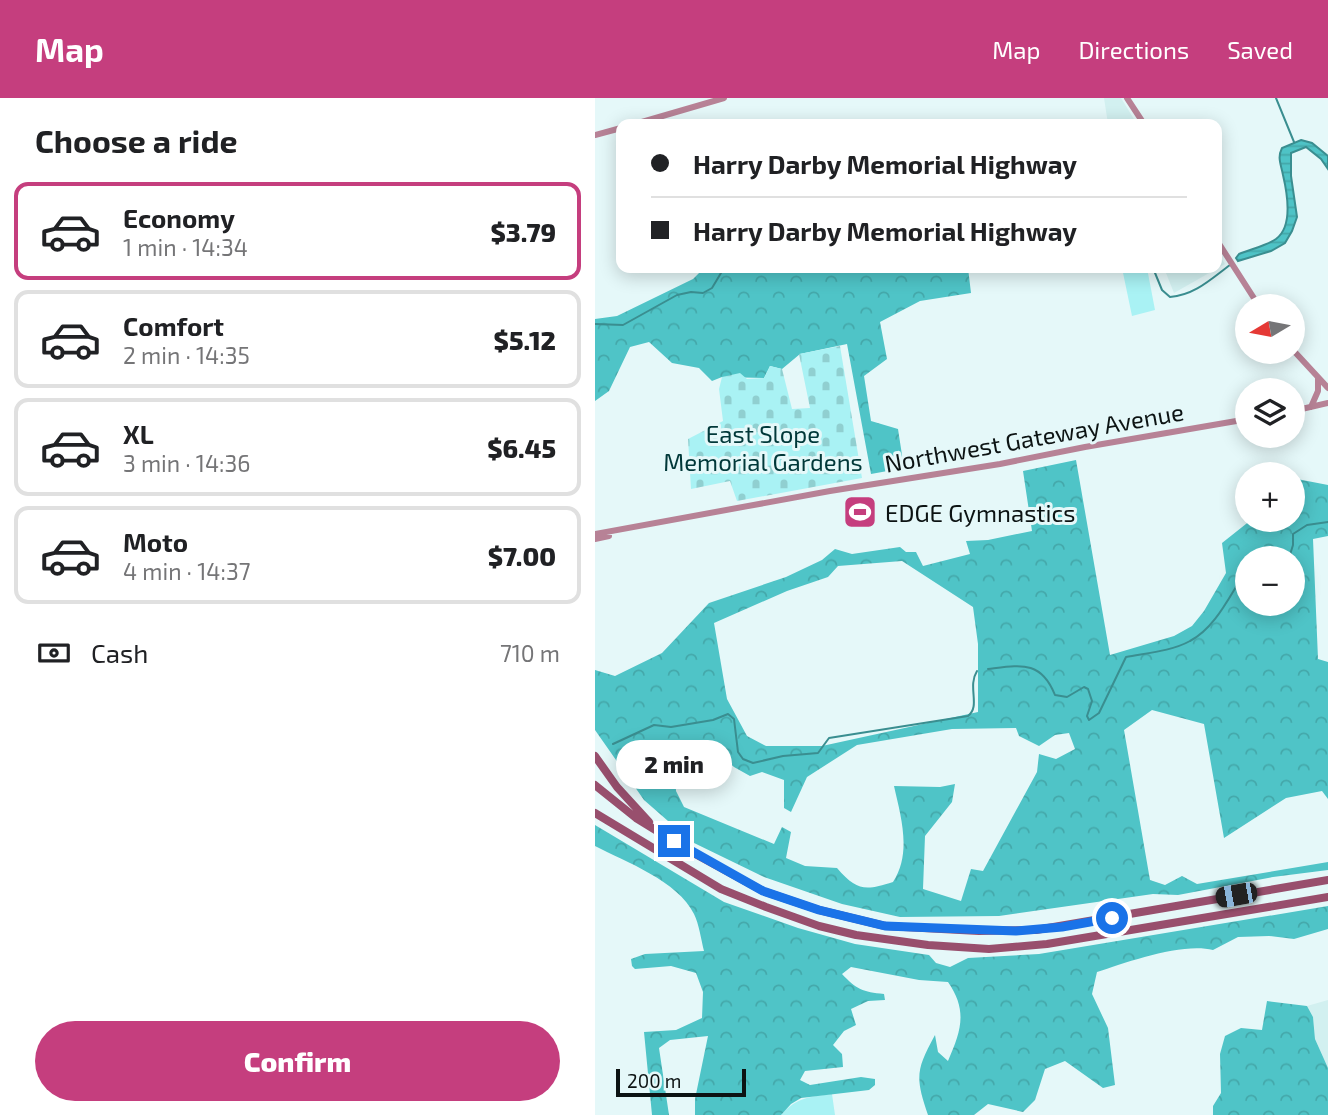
<!DOCTYPE html>
<html lang="en">
<head>
<meta charset="utf-8">
<style>
  :root { --surface:#fff; --page:#f2f2f2; --text:#202124; --muted:#757577; --line:#e0e0e0; --accent:#c53e7e }
  body { margin:0; font-family:"Exo 2",sans-serif; background:var(--page); color:var(--text); height:100vh; display:flex; flex-direction:column; font-size:26px; white-space:nowrap }
  * { box-sizing:border-box; margin:0 }
  p { font-size:23px; color:var(--muted) }
  .icon { flex:none; width:38px; height:38px; fill:none; stroke:currentColor; stroke-width:2; stroke-linecap:round; stroke-linejoin:round }
  .map { position:relative; flex:1; overflow:hidden }
  .drawer { display:flex; flex-direction:column; background:var(--surface); width:595px }
  .drawer>* { flex:none }
  .banner { position:absolute; left:21px; top:21px; width:606px; height:154px; border-radius:14px; box-shadow:0 4px 18px #0003; display:grid; align-content:center; height:154px; padding:0 35px; background:var(--surface) }
  .needle { width:46px; rotate:260deg }
  .tools { position:absolute; left:640px; top:196px; display:grid; gap:14px }
  .tools a { display:grid; place-items:center; width:70px; height:70px; border-radius:50%; background:var(--surface); box-shadow:0 4px 18px #0003; font-size:35px }
  .scale { position:absolute; left:21px; bottom:18px; width:130px; box-sizing:border-box; padding-left:7px; border:4px solid #0c1313; border-top:0; font-size:19px; line-height:24px; white-space:nowrap; color:#0c1313; -webkit-text-stroke:5px #e5f8f9; paint-order:stroke }
  .end { position:absolute; width:32px; height:32px; margin:-16px; border:9px solid #1a73e8; background:#fff; box-shadow:0 0 0 4px #fff }
  .from { border-radius:50% }
  .bubble { position:absolute; height:49px; border-radius:24px; background:var(--surface); box-shadow:0 4px 18px #0003; font-size:23px; font-weight:800; line-height:49px; text-align:center }
  .car { position:absolute; width:21px; height:42px; margin:-21px -10px; border-radius:9px; box-shadow:0 0 5px 2px #0007; background:linear-gradient(#222 24%,#8ab4d8 0 40%,#222 0 76%,#8ab4d8 0 86%,#222 0) }
  .banner b { display:flex; align-items:center; gap:24px; height:66px; font-size:26px }
  .banner b+b { border-top:2px solid var(--line) }
  .banner i { width:18px; height:18px; background:var(--text) }
  ul { padding:0; list-style:none }
  li { display:flex; align-items:center; gap:21px; height:98px; margin:0 14px 10px; padding:0 21px; border:4px solid var(--line); border-radius:14px }
  li div { flex:1 }
  li b { display:block; font-size:26px }
  li em { font-style:normal; font-weight:800 }
  li.active { border-color:var(--accent) }
  li>.icon { width:63px; height:63px; stroke-width:1.5 }
  h2 { padding:0 35px; font-size:32px; line-height:84px }
  .pay { display:flex; align-items:center; gap:18px; height:77px; padding:0 35px; font-size:26px }
  .pay p { margin-inline-start:auto }
  .button { display:flex; gap:14px; margin-top:auto; padding:14px 35px }
  .button a { flex:1; height:80px; border-radius:42px; background:var(--accent); color:#fff; font-size:28px; font-weight:800; line-height:80px; text-align:center }
  header { display:flex; align-items:center; gap:42px; box-sizing:border-box; height:98px; padding:0 35px; background:var(--accent); color:#fff }
  header strong { font-size:33px }
  nav { display:flex; gap:38px; margin-inline-start:auto; font-size:24px }
  main { display:flex; flex:1; min-height:0 }
  .map>svg:first-child { display:block }
  .built { fill:#d2f0f0 }
  .green { fill:#a9f2f4 }
  .forest { fill:url(#forest-crowns); fill-rule:evenodd }
  .cemetery { fill:url(#cemetery-stones) }
  .water { fill:url(#water-rules); stroke:#3a8e90; stroke-width:2 }
  .lines { fill:none; stroke-linecap:round; stroke-linejoin:round }
  .stream { stroke:#3a8e90; stroke-width:2 }
  .secondary { stroke:#b78296; stroke-width:6 }
  .highway { stroke:#984f6d; stroke-width:8 }
  .route { stroke:#1a73e8; stroke-width:9 }
  .labels { text-anchor:middle; dominant-baseline:central; stroke-width:6; stroke-linejoin:round; paint-order:stroke }
  .park-label { font-size:24px; fill:#003839; stroke:#e5f8f9 }
  .street-label { font-size:24px; fill:#0c1313; stroke:#e5f8f9 }
  .poi-label { font-size:24px; fill:#0c1313; stroke:#e5f8f9; text-anchor:start }
</style>
</head>
<body>
<header>
<strong>Map</strong>
<nav><a>Map</a><a>Directions</a><a>Saved</a></nav>
</header>
<main>
<section class="drawer">
<h2>Choose a ride</h2>
<ul>
<li class="active"><svg class="icon" aria-label="car" viewBox="0 0 24 24"><path d="M5 17H2v-5l4-1 3-4h7l3 4 3 1v5h-3M9 17h6M6 11h13"/><circle cx="7" cy="17" r="2"/><circle cx="17" cy="17" r="2"/></svg><div><b>Economy</b><p>1 min · 14:34</p></div><em>$3.79</em></li>
<li><svg class="icon" aria-label="car" viewBox="0 0 24 24"><path d="M5 17H2v-5l4-1 3-4h7l3 4 3 1v5h-3M9 17h6M6 11h13"/><circle cx="7" cy="17" r="2"/><circle cx="17" cy="17" r="2"/></svg><div><b>Comfort</b><p>2 min · 14:35</p></div><em>$5.12</em></li>
<li><svg class="icon" aria-label="car" viewBox="0 0 24 24"><path d="M5 17H2v-5l4-1 3-4h7l3 4 3 1v5h-3M9 17h6M6 11h13"/><circle cx="7" cy="17" r="2"/><circle cx="17" cy="17" r="2"/></svg><div><b>XL</b><p>3 min · 14:36</p></div><em>$6.45</em></li>
<li><svg class="icon" aria-label="car" viewBox="0 0 24 24"><path d="M5 17H2v-5l4-1 3-4h7l3 4 3 1v5h-3M9 17h6M6 11h13"/><circle cx="7" cy="17" r="2"/><circle cx="17" cy="17" r="2"/></svg><div><b>Moto</b><p>4 min · 14:37</p></div><em>$7.00</em></li>
</ul>
<div class="pay"><svg class="icon" aria-label="cash" viewBox="0 0 24 24"><path d="M3 7h18v10H3z"/><circle cx="12" cy="12" r="2"/></svg>Cash<p>710 m</p></div>
<div class="button"><a>Confirm</a></div>
</section>
<div class="map">
<svg width="733" height="1017" viewBox="0 0 733 1017">
  <defs>
    <pattern id="forest-crowns" width="20" height="18" patternUnits="userSpaceOnUse" patternTransform="scale(1.75)"><rect width="20" height="18" fill="#4fc4c7"/><path d="M2 6a3 3 0 1 1 6 0M12 15a3 3 0 1 1 6 0" fill="none" stroke="#44a8aa"/></pattern>
    <pattern id="cemetery-stones" width="16" height="16" patternUnits="userSpaceOnUse" patternTransform="scale(1.75)"><rect width="16" height="16" fill="#a9f2f4"/><path d="M2 7V4a2 2 0 0 1 4 0v3zM10 15v-3a2 2 0 0 1 4 0v3z" fill="#90cfd0"/></pattern>
    <pattern id="water-rules" width="6" height="5" patternUnits="userSpaceOnUse" patternTransform="scale(1.75)"><rect width="6" height="5" fill="#4ec3c6"/><path d="M0 2.5h6" fill="none" stroke="#43a7a9"/></pattern>
  </defs>
  <rect width="100%" height="100%" fill="#e5f8f9"/>
  <path class="built" d="M509,0H526L542,26H513Z
    M621,152L630,166L579,195L569,170H621Z
    M733,902V970L720,941L718,919L712,908Z"/>
  <path class="green" d="M527,170H552L560,212L537,218Z
    M237,996L240,1017H186C202,999 214,999 237,996Z"/>
  <path class="forest" d="M109,170H373L376,195L325,203L285,224L292,261L269,278L276,323L303,331L309,370L276,376L252,246L205,256L187,271L175,268L169,280L127,279L117,283L104,270L77,265L54,244L35,249L14,293L0,303V221L22,218L98,181Z
    M481,362L515,557L579,538L597,528L609,513L631,475L627,445L656,422H698V385L702,381L733,387V438L718,441L723,561L733,564V701L727,693L691,700L629,740L609,626L557,612L529,632L555,782L570,787L587,778L602,786L733,764V772L678,779L583,797L558,796L404,818L305,819L247,806L169,779L97,744L49,702L0,632V572L20,578L67,555L114,505L191,479L227,462L240,451L257,456L305,449L311,454H321L328,468L375,456L371,443L393,442L437,433L428,373ZM653,460H698V506H653ZM307,463L378,509L383,546V614L227,648H171L152,638L132,601L119,525L192,493L233,479L243,468ZM421,630L424,638L444,648L460,637L474,635L480,651L461,661L444,656L442,674L388,773L376,771L366,803L328,791L330,738L357,704L360,686L345,689L299,688C306,719 317,755 298,784C270,793 262,793 242,770L210,768L191,760L196,734L187,729L179,746L89,709L81,693L80,666L93,656L115,648L139,669L155,678L167,674L189,682V710L196,714L212,679L262,647L357,631Z
    M0,727L129,804L203,830L260,846L334,857L341,865L355,869L373,860L444,856L733,808V831L699,841L674,838L643,839L618,852C588,844 532,864 502,874L497,896L513,930L520,987L508,990L470,963L450,971L440,1002L428,1014L393,1006L379,1017H333C320,979 321,972 340,937L343,954L353,963C366,933 373,913 353,884L324,882L256,869L247,876C261,891 268,894 289,896L290,902L273,903L256,911L261,927L249,933L238,947L247,956L248,969L210,973L205,982L215,987L266,979L280,981V987L274,992L206,1000L196,1006L186,1017H100V1001L113,938L75,942L64,950L74,1017H57L49,934L81,932L107,920L108,894L101,875L76,868L40,871L37,868L36,861L50,856L109,853C106,841 104,826 99,816C83,783 31,764 0,748Z
    M672,903L712,908L718,919L720,941L733,970V1017H618V1008L626,995L625,956L630,938L646,930L667,932Z"/>
  <path class="cemetery" d="M245,248L267,380L142,403L135,383L96,391L93,341L128,323L124,291L127,279L145,275L152,281L169,280L175,268L187,271L197,311L215,310L204,256Z"/>
  <path class="water" d="M706,42L717,45L733,58V71L726,61L711,49L696,55V78L702,119L697,133L690,145L676,153L643,163L641,160L644,156C656,151 671,148 681,141C699,128 692,94 688,77C686,66 682,60 687,50Z"/>
  <g class="lines">
    <path class="stream" d="M681,0L699,44
      M558,170L567,192L575,199C600,197 616,181 635,167
      M0,226L28,227L82,197L96,194L108,195L117,190L129,170
      M670,460H671
      M694,460L698,447V436L712,427L733,424
      M393,571C426,567 446,562 460,597L472,599L489,589L493,591L497,603L492,618L494,622L504,615L531,559C552,555 577,553 595,543C622,529 636,494 653,470
      M18,646L59,627L76,629L118,622L133,616L139,621L143,654L148,661L158,665L188,658L223,655L234,640L373,618C386,608 372,589 382,573"/>
    <path class="secondary" d="M532,0L549,26
      M40,26L129,0
      M0,37L26,30
      M621,141L664,208
      M698,252L733,290
      M716,309L723,293V281
      M698,313L733,305
      M0,436L235,393L405,366L490,349L653,321
      M0,441L14,438"/>
    <path class="highway" d="M0,658L22,689L54,724
      M0,687L41,720L93,752L168,793L224,812L290,828L384,833L441,832L733,782
      M0,715L126,791L171,809L224,828L261,837L333,847L394,851L452,846L733,799"/>
  </g>
  <g class="lines">
    <path class="route" d="M79,743L168,793L224,812L290,828L421,833L467,829L517,820"/>
  </g>
  <defs>
    <symbol id="stadium-square" viewBox="-11 -11 22 22"><rect x="-9" y="-9" width="18" height="18" rx="4" fill="#c53e7e" stroke="#e5f8f9"/><path d="M0-5a6.5 5 0 1 0 0 10a6.5 5 0 1 0 0-10ZM-3.5-1.8h7v3.6h-7Z" fill="#fff"/></symbol>
  </defs>
  <g fill-rule="evenodd">
    <use href="#stadium-square" x="246" y="395" width="38" height="38"/>
  </g>
  <g class="labels">
    <g class="park-label">
      <text x="168" y="335">East Slope<tspan x="168" dy="28">Memorial Gardens</tspan></text>
    </g>
    <g class="street-label">
      <text transform="translate(439 339) rotate(-10)">Northwest Gateway Avenue</text>
    </g>
    <g class="poi-label">
      <text x="290" y="414">EDGE Gymnastics</text>
    </g>
  </g>
</svg>
<div class="tools">
<a><svg class="needle" viewBox="-14 -14 28 28"><path d="M0-13l5 13h-10z" fill="#e53935"/><path d="M0 13l5-13h-10z" fill="#757577"/></svg></a>
<a><svg class="icon" aria-label="layers" viewBox="0 0 24 24"><path d="M12 4l9 5-9 5-9-5zM3 14l9 5 9-5"/></svg></a>
<a>+</a>
<a>−</a>
</div>
<div class="scale">200 m</div>
<i class="end from" style="left:517px;top:820px"></i>
<i class="end" style="left:79px;top:743px"></i>
<div class="bubble" style="left:21px;top:642px;width:116px">2 min</div>
<i class="car" style="left:641px;top:797px;rotate:260deg"></i>
<div class="banner">
<b><i class="from"></i>Harry Darby Memorial Highway</b>
<b><i></i>Harry Darby Memorial Highway</b>
</div>
</div>
</main>
</body>
</html>
